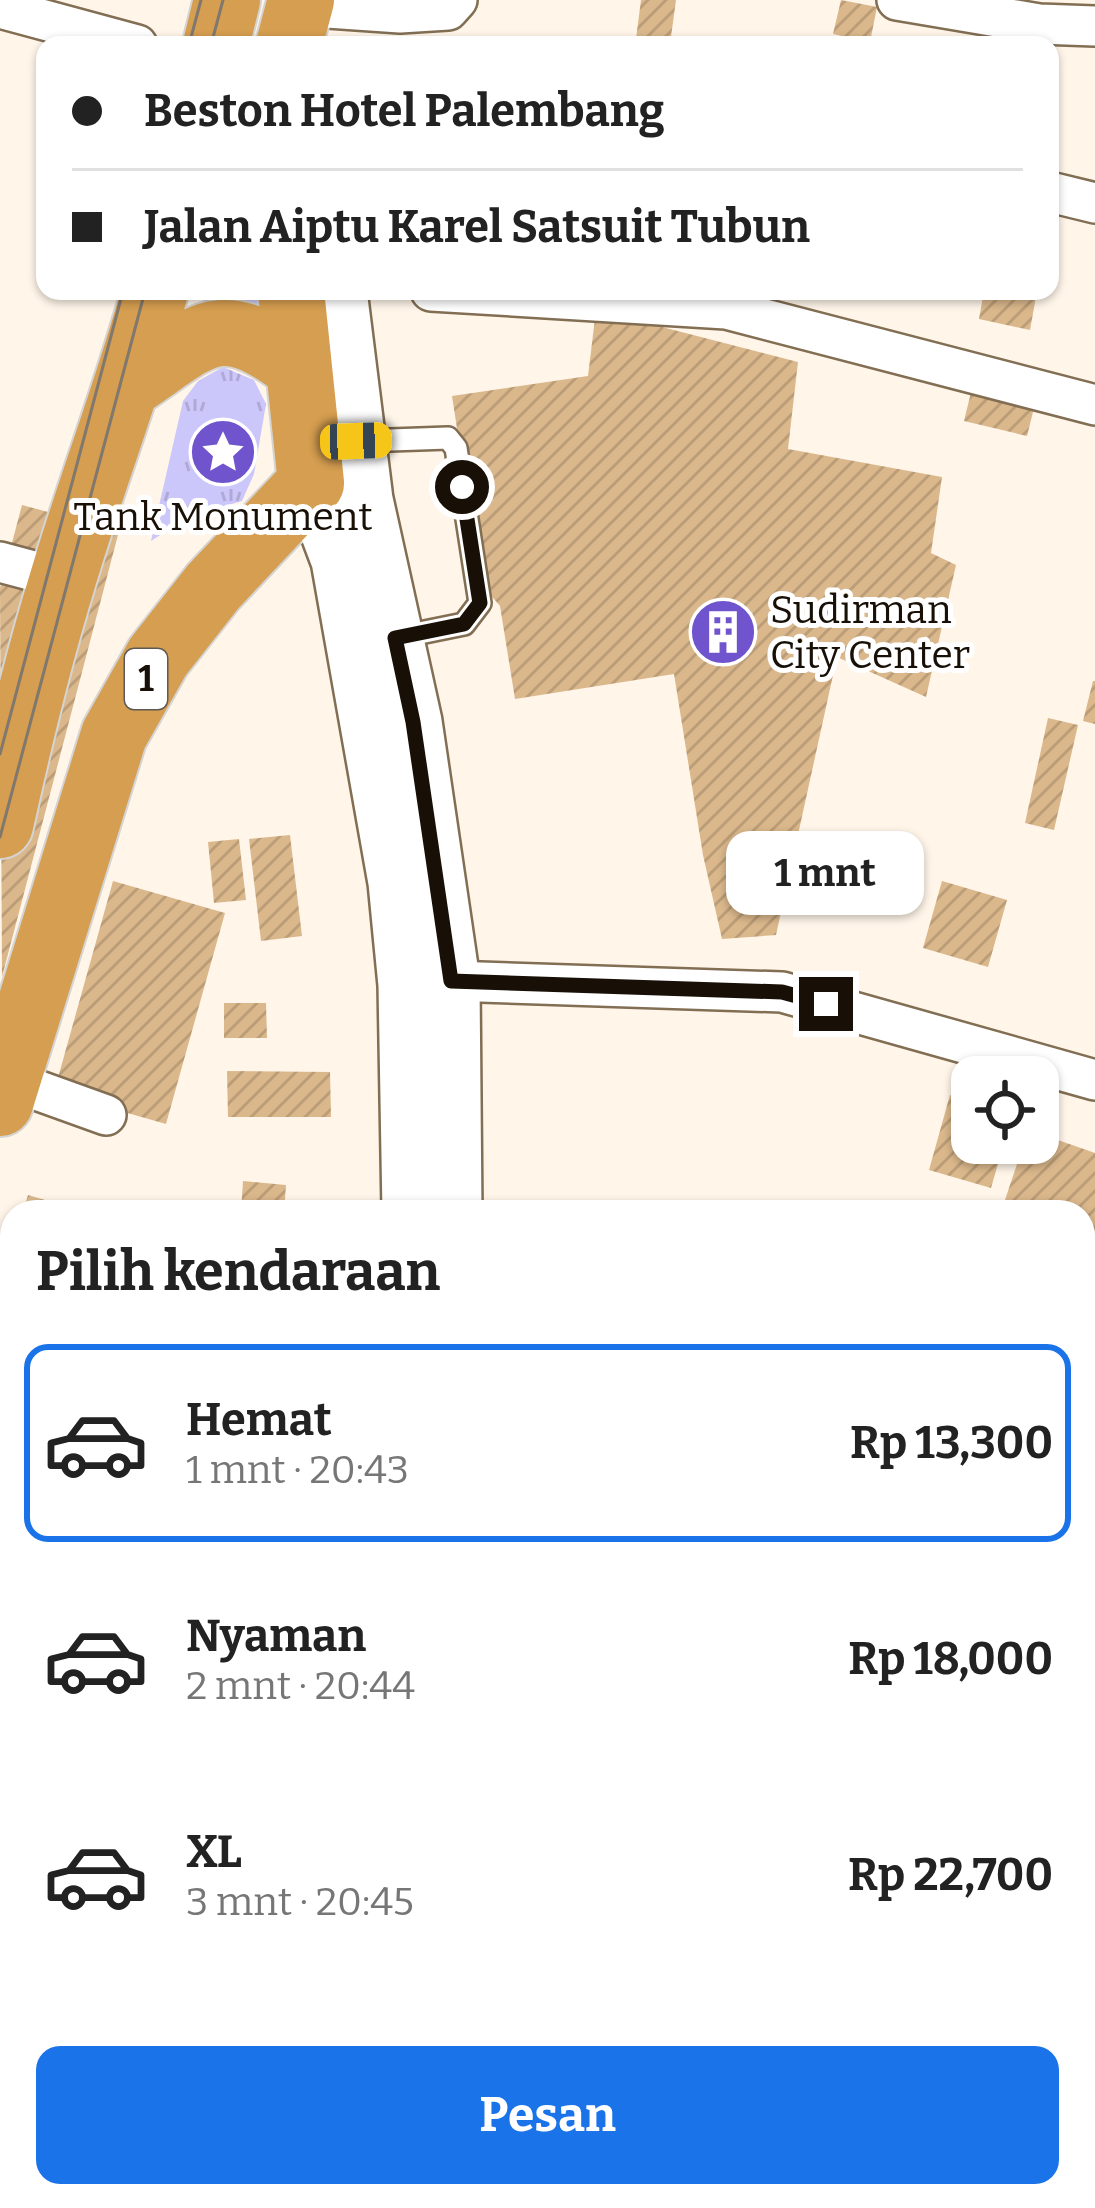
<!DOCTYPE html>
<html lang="id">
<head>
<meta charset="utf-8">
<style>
  :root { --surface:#fff; --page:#f2f2f2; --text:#222; --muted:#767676; --line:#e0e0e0; --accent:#1a73e8 }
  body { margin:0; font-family:Bitter,serif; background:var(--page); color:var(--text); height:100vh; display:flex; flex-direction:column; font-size:45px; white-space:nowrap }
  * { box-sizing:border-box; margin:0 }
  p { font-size:39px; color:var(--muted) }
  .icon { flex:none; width:66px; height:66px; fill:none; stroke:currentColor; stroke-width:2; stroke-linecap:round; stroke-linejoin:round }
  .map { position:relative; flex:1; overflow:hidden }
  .sheet { position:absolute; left:0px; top:1200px; width:1095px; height:1008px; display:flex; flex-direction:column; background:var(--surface); border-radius:36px 36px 0 0; box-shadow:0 3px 9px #0004 }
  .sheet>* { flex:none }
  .top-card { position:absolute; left:36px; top:36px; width:1023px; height:264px; border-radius:24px; box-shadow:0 3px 9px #0004; display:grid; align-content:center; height:264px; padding:0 36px; background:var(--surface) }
  .tools { position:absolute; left:951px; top:1056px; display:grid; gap:24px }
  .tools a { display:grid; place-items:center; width:108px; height:108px; border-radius:24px; background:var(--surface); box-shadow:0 3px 9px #0004; font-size:60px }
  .end { position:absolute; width:54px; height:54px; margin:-27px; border:15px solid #181006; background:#fff; box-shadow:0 0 0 6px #fff }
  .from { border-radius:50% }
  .bubble { position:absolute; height:84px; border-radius:24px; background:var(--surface); box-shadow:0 3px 9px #0004; font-size:39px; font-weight:700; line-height:84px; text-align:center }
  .car { position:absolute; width:36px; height:72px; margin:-36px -18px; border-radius:15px; box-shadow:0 0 9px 3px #0007; background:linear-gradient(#f5c518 24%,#345 0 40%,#f5c518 0 76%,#345 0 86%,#f5c518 0) }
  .top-card b { display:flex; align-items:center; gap:42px; height:114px; font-size:45px }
  .top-card b+b { border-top:3px solid var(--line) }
  .top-card i { width:30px; height:30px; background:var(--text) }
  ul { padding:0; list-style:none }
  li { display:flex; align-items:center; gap:36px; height:198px; margin:0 24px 18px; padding:0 12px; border:6px solid transparent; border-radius:24px }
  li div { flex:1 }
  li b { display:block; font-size:45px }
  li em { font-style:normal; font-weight:700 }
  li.on { border-color:var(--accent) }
  li>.icon { width:108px; height:108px; stroke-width:1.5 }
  h2 { padding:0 36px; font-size:54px; line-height:144px }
  .primary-button { display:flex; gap:24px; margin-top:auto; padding:24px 36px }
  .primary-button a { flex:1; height:138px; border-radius:24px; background:var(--accent); color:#fff; font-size:48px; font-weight:700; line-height:138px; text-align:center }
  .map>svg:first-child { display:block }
  .grass { fill:url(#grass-tufts) }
  .building { fill:url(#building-hatch) }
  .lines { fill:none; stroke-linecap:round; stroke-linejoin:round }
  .lane-casing { stroke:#826e53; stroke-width:26 }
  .street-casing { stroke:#826e53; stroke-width:44 }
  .secondary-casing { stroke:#826e53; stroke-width:62 }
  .highway-casing { stroke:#d5d4d2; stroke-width:70 }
  .lane { stroke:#fff; stroke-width:21 }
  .street { stroke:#fff; stroke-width:39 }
  .secondary { stroke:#fff; stroke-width:57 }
  .highway { stroke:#d59e50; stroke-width:66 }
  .tram { stroke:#81786d; stroke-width:3 }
  .route { stroke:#181006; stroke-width:15 }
  .labels { text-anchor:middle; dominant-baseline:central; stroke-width:10; stroke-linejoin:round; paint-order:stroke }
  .shield { fill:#fff; stroke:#5d5851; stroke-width:3 }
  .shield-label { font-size:36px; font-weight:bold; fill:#181006 }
  .poi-label { font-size:39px; fill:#181006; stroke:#fff }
</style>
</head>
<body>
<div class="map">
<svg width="1095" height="2208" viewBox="0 0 1095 2208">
  <defs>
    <pattern id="grass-tufts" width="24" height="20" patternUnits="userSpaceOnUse" patternTransform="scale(3)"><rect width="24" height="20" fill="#ccc7fa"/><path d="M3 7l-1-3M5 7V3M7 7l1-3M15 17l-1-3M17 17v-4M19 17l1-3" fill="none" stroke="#aeaad5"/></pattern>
    <pattern id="building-hatch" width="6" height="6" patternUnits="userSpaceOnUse" patternTransform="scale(3)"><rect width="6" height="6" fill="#dbb88c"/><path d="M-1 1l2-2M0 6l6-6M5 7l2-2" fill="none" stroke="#bb9d77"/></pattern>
  </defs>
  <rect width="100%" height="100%" fill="#fff5e9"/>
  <path class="grass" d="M206,291H257L260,313H200Z
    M223,367L254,380L266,404L254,474L242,501L188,517L151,541L183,401L198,381Z"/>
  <path class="building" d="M641,0H676L670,44L636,39Z
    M841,0L877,7L870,42L833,34Z
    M984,291H1037L1030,330L979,319Z
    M596,310L798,362L788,449L942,477L931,553L956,565L926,697L837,657L776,935L722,939L703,855L674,674L515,699L500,606L481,584L452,396L588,376Z
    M973,384L1036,400L1027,436L964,421Z
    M22,505L119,531L2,977L0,588Z
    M1093,681H1095V724L1083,721Z
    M1048,718L1078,725L1054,830L1025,823Z
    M290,835L302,936L261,941L249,839Z
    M239,839L246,900L214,903L208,842Z
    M113,881L225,913L166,1124L54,1092Z
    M942,881L1007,900L988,967L923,948Z
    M224,1003H266L267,1038H224Z
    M227,1071L330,1072L331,1117H228Z
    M950,1095L972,1101V1143H1004L991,1188L929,1170Z
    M1038,1133L1095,1153V1231L1083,1227V1212H1001L1024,1143H1038Z
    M243,1181L286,1185L284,1212H241Z
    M28,1195L82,1211V1212H23Z
    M1083,1337L1095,1340V1397L1083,1393Z
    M1083,1909L1095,1924V1933L1083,1942Z
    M1095,1938V2024L1083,2015V1953Z
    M0,1939L12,1946V1961L0,1981Z
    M1095,2079V2161L1083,2151V2094Z
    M826,2196H869L868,2208L825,2206Z
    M950,2196H1010L1006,2208H946Z"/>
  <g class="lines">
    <defs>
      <path id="lane" d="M362,441L448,438L456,448L480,603L464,624L395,638"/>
      <path id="street" d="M897,0L1039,24L1095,26
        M299,6L400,13L448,10L457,0
        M0,8L137,45
        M1050,192L1095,203
        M431,291L726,309L1095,405
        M0,562L41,573
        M451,981L782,992L1095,1080
        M6,1079L106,1115
        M1083,1858L1095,1867
        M0,1985L12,1992
        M333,2196L352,2208"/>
      <path id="secondary" d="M338,291L364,500L413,722L451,981L453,1212
        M311,483L340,560L397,882L407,985L411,1212
        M460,2196L461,2208"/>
      <path id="highway" d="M216,45L227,0
        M289,45L301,0
        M130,384C201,337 218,306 296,366
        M0,825C18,743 37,663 62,582C91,484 128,390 155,291
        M0,1103L114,735L158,657L213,587L311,483L291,291"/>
    </defs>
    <use href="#lane" class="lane-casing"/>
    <use href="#street" class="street-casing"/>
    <use href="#secondary" class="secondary-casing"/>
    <use href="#highway" class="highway-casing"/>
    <use href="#lane" class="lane"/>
    <use href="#street" class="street"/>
    <use href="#secondary" class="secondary"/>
    <use href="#highway" class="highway"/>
    <path class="tram" d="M189,45L201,0
      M211,45L223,0
      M0,754L123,291
      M0,837L145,291"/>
  </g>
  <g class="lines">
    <path class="route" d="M462,487L480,603L464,624L395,638L413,722L451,981L782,992L826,1004"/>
  </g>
  <defs>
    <symbol id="sight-disc" viewBox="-11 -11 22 22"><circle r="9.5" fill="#7054ce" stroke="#fff"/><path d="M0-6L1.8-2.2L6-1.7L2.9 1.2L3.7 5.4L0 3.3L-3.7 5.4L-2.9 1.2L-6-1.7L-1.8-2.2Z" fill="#fff"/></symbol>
    <symbol id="building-disc" viewBox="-11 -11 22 22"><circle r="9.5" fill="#7054ce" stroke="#fff"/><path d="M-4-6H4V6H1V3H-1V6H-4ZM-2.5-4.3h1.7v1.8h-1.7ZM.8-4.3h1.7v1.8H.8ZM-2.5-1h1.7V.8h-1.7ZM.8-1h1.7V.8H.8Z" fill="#fff"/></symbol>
  </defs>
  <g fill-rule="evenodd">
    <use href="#sight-disc" x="185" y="414" width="76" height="76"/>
    <use href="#building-disc" x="685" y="594" width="76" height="76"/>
  </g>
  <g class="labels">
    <rect class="shield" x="125" y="649" width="42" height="60" rx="9"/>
    <g class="shield-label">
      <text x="146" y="679">1</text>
    </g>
    <g class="poi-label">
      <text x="223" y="517">Tank Monument</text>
      <text x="770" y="610" text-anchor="start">Sudirman<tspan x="770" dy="45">City Center</tspan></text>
    </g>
  </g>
</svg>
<div class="tools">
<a><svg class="icon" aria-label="locate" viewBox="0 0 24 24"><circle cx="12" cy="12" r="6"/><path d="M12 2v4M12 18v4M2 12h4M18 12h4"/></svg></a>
</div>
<i class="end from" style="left:462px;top:487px"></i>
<i class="end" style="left:826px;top:1004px"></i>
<div class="bubble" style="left:726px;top:831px;width:198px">1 mnt</div>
<i class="car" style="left:356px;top:441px;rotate:88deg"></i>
<div class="top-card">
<b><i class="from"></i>Beston Hotel Palembang</b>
<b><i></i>Jalan Aiptu Karel Satsuit Tubun</b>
</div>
<section class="sheet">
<h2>Pilih kendaraan</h2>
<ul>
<li class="on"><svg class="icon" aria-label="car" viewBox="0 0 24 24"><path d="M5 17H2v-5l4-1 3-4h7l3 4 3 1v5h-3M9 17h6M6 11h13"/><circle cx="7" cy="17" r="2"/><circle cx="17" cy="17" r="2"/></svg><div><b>Hemat</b><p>1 mnt · 20:43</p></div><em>Rp 13,300</em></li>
<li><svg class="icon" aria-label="car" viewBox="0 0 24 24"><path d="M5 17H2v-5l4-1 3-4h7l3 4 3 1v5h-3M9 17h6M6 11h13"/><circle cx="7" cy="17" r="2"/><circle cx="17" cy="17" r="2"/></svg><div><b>Nyaman</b><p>2 mnt · 20:44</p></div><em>Rp 18,000</em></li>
<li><svg class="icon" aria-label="car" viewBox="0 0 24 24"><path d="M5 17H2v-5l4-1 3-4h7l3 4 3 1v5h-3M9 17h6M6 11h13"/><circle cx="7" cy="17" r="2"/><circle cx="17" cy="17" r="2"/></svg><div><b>XL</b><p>3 mnt · 20:45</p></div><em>Rp 22,700</em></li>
</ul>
<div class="primary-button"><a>Pesan</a></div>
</section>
</div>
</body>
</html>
